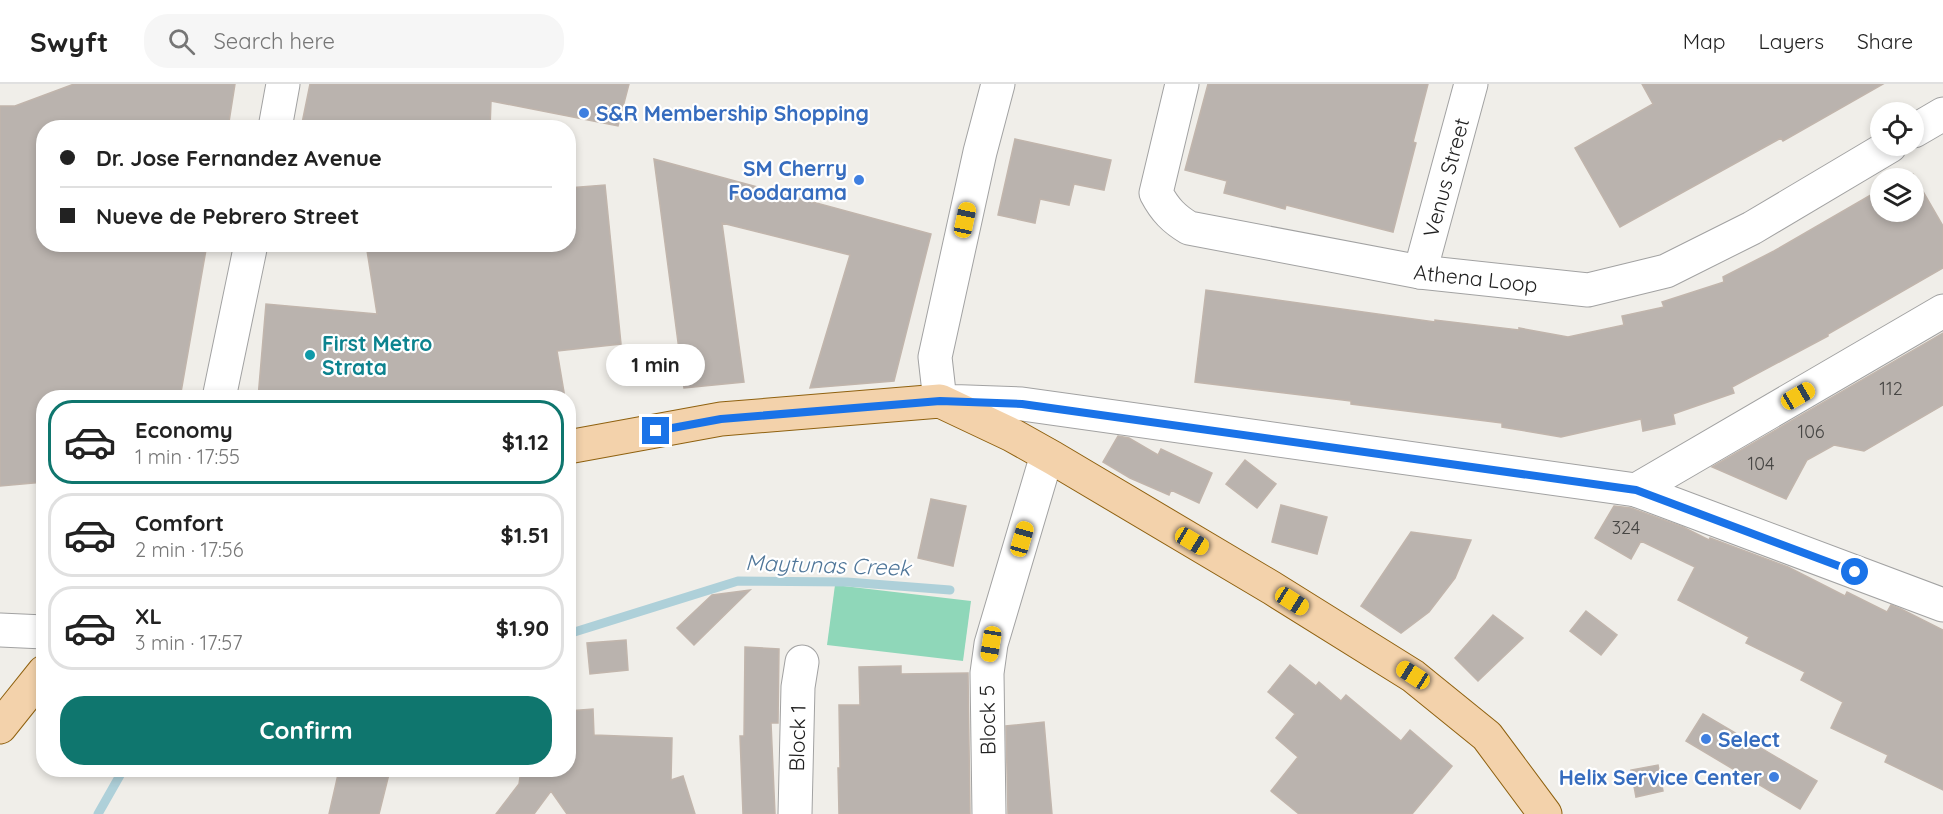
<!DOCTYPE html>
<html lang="en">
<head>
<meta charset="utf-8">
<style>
  :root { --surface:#fff; --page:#f6f6f6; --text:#222; --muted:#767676; --line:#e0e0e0; --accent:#0f766e }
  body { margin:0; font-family:Quicksand,sans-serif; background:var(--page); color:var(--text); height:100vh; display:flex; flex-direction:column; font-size:22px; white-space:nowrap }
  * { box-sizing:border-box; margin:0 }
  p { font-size:20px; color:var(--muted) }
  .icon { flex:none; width:33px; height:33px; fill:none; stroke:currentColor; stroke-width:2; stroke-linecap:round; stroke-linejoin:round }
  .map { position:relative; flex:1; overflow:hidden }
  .drawer { position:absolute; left:36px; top:306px; width:540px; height:387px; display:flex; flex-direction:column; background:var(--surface); border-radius:24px; box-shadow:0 3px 9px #0003 }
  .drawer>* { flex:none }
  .hud { position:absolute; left:36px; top:36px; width:540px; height:132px; border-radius:24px; box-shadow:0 3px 9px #0003; display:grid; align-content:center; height:132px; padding:0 24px; background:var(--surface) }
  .buttons { position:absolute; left:1870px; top:18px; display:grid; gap:12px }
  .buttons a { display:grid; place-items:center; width:54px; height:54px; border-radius:50%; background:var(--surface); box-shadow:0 3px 9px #0003; font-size:30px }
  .end { position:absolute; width:27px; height:27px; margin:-14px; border:8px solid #1a73e8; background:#fff; box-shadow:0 0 0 3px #fff }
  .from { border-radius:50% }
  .bubble { position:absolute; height:42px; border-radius:21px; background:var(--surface); box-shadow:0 3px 9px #0003; font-size:20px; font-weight:800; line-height:42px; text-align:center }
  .car { position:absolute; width:18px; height:36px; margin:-18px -9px; border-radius:8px; box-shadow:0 0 4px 2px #0007; background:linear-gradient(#f5c518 24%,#345 0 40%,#f5c518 0 76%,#345 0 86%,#f5c518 0) }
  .hud b { display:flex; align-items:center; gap:21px; height:57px; font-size:22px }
  .hud b+b { border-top:2px solid var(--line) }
  .hud i { width:15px; height:15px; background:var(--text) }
  ul { padding:10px 0 0; list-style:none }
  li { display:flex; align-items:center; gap:18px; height:84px; margin:0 12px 9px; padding:0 12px; border:3px solid var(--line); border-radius:24px }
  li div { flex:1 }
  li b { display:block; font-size:22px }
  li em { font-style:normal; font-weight:800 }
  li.active { border-color:var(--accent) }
  li>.icon { width:54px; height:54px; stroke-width:1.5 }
  .action { display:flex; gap:12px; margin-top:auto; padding:12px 24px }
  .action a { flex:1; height:69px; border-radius:24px; background:var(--accent); color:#fff; font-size:24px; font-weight:800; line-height:69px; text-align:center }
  header { display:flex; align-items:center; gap:36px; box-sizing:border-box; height:84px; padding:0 30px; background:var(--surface); border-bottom:2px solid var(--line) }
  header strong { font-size:28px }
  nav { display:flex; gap:33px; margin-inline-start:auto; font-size:21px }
  .search { width:420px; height:54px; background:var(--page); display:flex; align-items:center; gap:15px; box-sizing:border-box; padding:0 21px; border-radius:24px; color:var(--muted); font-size:22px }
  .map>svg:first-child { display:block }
  .pitch { fill:#8fd7b9 }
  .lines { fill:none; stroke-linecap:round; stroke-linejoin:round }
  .stream { stroke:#aed0d9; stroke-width:9 }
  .building { fill:#bab3ae; stroke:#c1b5ac; stroke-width:1.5 }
  .minor-casing { stroke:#a2a2a2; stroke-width:35 }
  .major-casing { stroke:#8f610f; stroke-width:35 }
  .minor { stroke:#fff; stroke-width:33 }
  .major { stroke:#f3d2ab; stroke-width:33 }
  .route { stroke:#1a73e8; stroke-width:8 }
  .shop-dot { fill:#3f7fe0; stroke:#fff; stroke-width:2 }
  .culture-dot { fill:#0f9aa8; stroke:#fff; stroke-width:2 }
  .labels { text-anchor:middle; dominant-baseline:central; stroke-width:4.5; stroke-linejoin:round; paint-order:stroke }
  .number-label { font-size:18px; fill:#474644 }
  .shop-label { font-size:21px; font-weight:bold; fill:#366cbe; stroke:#fff; text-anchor:start }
  .street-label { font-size:21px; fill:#212121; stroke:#fff }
  .culture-label { font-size:21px; font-weight:bold; fill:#0d838f; stroke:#fff; text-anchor:start }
  .water-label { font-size:22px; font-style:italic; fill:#4f7699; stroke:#fff }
</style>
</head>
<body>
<header>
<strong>Swyft</strong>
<div class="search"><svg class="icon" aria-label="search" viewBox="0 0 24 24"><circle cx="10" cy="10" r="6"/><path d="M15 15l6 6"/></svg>Search here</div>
<nav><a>Map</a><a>Layers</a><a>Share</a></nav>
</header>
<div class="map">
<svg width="1943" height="730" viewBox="0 0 1943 730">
  <rect width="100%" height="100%" fill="#f0eee9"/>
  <path class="pitch" d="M835,501L971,517L963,577L827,561Z"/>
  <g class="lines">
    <path class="stream" d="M568,550L738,497L847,498L950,506
      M98,730L123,686"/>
  </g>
  <path class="building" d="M74,0H235L228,44H44V160H207L180,314H44V398L0,402V22H15Z
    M310,0H629L618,42L491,17L490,44H301Z
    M1208,0H1428L1413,58L1416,59L1393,148L1286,121L1285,125L1224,109L1227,97L1185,86Z
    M1642,0H1883L1783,57L1781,54L1620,143L1575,64L1653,20Z
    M1015,55L1111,76L1104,106L1074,100L1069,121L1040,115L1035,139L998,131Z
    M654,75L931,150L894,297L810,304L850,171L722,139L744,298L684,304Z
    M1913,90L1943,142V184L1828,250V252L1732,303L1734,309L1673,330L1675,340L1643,347L1641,335L1561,353L1502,343V339L1351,320V317L1195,298L1206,206L1435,238V236L1519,246V244L1568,253L1624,241L1622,232L1664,223L1662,218L1724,198L1723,193L1774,167L1881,105V128H1914V94H1905Z
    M605,101L621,260L557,267L565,314H258L266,220L377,230L366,160H568V104Z
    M1943,249V321L1864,367L1834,361L1807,376L1786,415L1712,383Z
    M1118,352L1129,354L1158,371L1161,365L1212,389L1199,419L1171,406L1169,411L1130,394L1103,378Z
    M1245,376L1276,400L1257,424L1226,400Z
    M931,415L966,422L953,482L918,474Z
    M1281,421L1327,433L1317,470L1272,458Z
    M1614,422L1631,424L1683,443L1709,456L1710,454L1788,483L1845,512L1847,508L1887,528L1891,521L1901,525L1943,546V706L1885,678L1888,671L1831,644L1843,618L1801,596L1805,588L1746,559L1749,553L1678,516L1695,483L1641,457L1631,475L1595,454Z
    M1411,448L1471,456L1455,494L1429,528L1401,549L1361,522Z
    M750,506L694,561L677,544L712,511Z
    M1586,527L1617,551L1601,571L1570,547Z
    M1493,531L1523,554L1478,597L1455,574Z
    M626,556L628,586L590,590L587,559Z
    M745,563L779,565L778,639H771L775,730H743L740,652H744Z
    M1290,581L1316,602L1319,598L1341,617L1346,611L1401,657L1410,646L1452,682L1412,730H1299L1271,707L1298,673L1276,654L1295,630L1268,608Z
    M901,582V590L968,589L970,730H839L838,684H840L839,621H860L859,583Z
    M593,625L594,651L672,654L671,696L683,692L695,730H567L551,707L534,730H496L519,700L521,686H568V627Z
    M1703,630L1817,697L1800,725L1686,657Z
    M1044,638L1052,730H1008L1006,642Z
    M1658,681L1663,707L1636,713L1631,686Z
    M339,686H390L379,730H329Z"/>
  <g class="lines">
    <defs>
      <g id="minor">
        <path d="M998,0L980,68L935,273L940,317L1022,320L1636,406L1943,521"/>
        <path id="s1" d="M1182,0L1156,109C1165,126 1174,135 1189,144L1420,188L1588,206L1666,187L1752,144L1890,62"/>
        <path d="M275,44L283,0"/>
        <path d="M1914,47L1943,30"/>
        <path id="s2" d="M1420,188L1471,0"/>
        <path d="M219,314L251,160"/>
        <path d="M1636,406L1943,227"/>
        <path d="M0,546L44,548"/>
        <path id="s3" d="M795,730L798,603L802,578"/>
        <path d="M989,730L987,589L991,560L1047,371"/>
      </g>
      <path id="major" d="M568,363L721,335L940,317L1012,351L1053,374L1272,504L1413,592L1487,652L1545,730
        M0,643L44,588"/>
    </defs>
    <use href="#minor" class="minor-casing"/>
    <use href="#major" class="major-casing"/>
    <use href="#minor" class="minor"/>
    <use href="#major" class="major"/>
  </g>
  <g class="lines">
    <path class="route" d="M656,347L721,335L940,317L1022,320L1636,406L1855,488"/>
  </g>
  <g class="shop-dot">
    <circle cx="584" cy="29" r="6"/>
    <circle cx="859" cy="96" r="6"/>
    <circle cx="1706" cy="655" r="6"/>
    <circle cx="1774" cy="693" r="6"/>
  </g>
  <circle class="culture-dot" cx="310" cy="271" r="6"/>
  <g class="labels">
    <g class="number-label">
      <text x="1891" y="304">112</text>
      <text x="1811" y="347">106</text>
      <text x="1761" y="379">104</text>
      <text x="1626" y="443">324</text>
    </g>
    <g class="shop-label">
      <text x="596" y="29">S&amp;R Membership Shopping</text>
      <text x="847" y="84" text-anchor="end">SM Cherry<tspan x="847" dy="24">Foodarama</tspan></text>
      <text x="1718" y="655">Select</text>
      <text x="1762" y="693" text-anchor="end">Helix Service Center</text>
    </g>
    <g class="street-label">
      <text stroke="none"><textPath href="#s2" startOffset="98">Venus Street</textPath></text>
      <text stroke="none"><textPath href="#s1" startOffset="452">Athena Loop</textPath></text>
      <text transform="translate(987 636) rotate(-91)">Block 5</text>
      <text stroke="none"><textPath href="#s3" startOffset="76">Block 1</textPath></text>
    </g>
    <g class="culture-label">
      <text x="322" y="259">First Metro<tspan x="322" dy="24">Strata</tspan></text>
    </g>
    <g class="water-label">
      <text transform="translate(828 481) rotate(2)">Maytunas Creek</text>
    </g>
  </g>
</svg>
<div class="buttons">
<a><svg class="icon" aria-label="locate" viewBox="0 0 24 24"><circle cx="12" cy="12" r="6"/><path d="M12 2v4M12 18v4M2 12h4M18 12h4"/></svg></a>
<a><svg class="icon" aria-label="layers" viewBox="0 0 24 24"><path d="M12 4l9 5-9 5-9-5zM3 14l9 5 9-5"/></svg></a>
</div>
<i class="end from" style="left:1855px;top:488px"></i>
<i class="end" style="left:656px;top:347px"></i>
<div class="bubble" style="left:606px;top:260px;width:99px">1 min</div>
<i class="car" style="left:965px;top:136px;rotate:12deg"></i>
<i class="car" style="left:1798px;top:312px;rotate:60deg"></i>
<i class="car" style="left:1022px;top:455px;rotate:16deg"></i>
<i class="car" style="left:1192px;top:457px;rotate:121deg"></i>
<i class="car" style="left:1292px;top:517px;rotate:122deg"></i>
<i class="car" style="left:991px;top:560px;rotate:189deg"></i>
<i class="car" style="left:1413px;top:591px;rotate:302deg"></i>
<div class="hud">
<b><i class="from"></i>Dr. Jose Fernandez Avenue</b>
<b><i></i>Nueve de Pebrero Street</b>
</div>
<section class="drawer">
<ul>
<li class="active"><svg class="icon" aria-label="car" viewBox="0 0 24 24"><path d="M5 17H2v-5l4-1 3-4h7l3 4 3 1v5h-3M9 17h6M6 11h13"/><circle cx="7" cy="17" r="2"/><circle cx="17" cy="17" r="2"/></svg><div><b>Economy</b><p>1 min · 17:55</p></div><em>$1.12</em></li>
<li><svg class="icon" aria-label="car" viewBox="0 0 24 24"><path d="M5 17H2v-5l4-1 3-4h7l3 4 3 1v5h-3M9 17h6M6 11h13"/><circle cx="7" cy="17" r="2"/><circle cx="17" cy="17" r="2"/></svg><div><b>Comfort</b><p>2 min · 17:56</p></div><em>$1.51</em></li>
<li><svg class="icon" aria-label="car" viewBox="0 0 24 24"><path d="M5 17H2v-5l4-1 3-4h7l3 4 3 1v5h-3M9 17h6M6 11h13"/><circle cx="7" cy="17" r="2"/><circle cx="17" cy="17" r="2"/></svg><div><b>XL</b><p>3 min · 17:57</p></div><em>$1.90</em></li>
</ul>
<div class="action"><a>Confirm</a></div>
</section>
</div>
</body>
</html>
